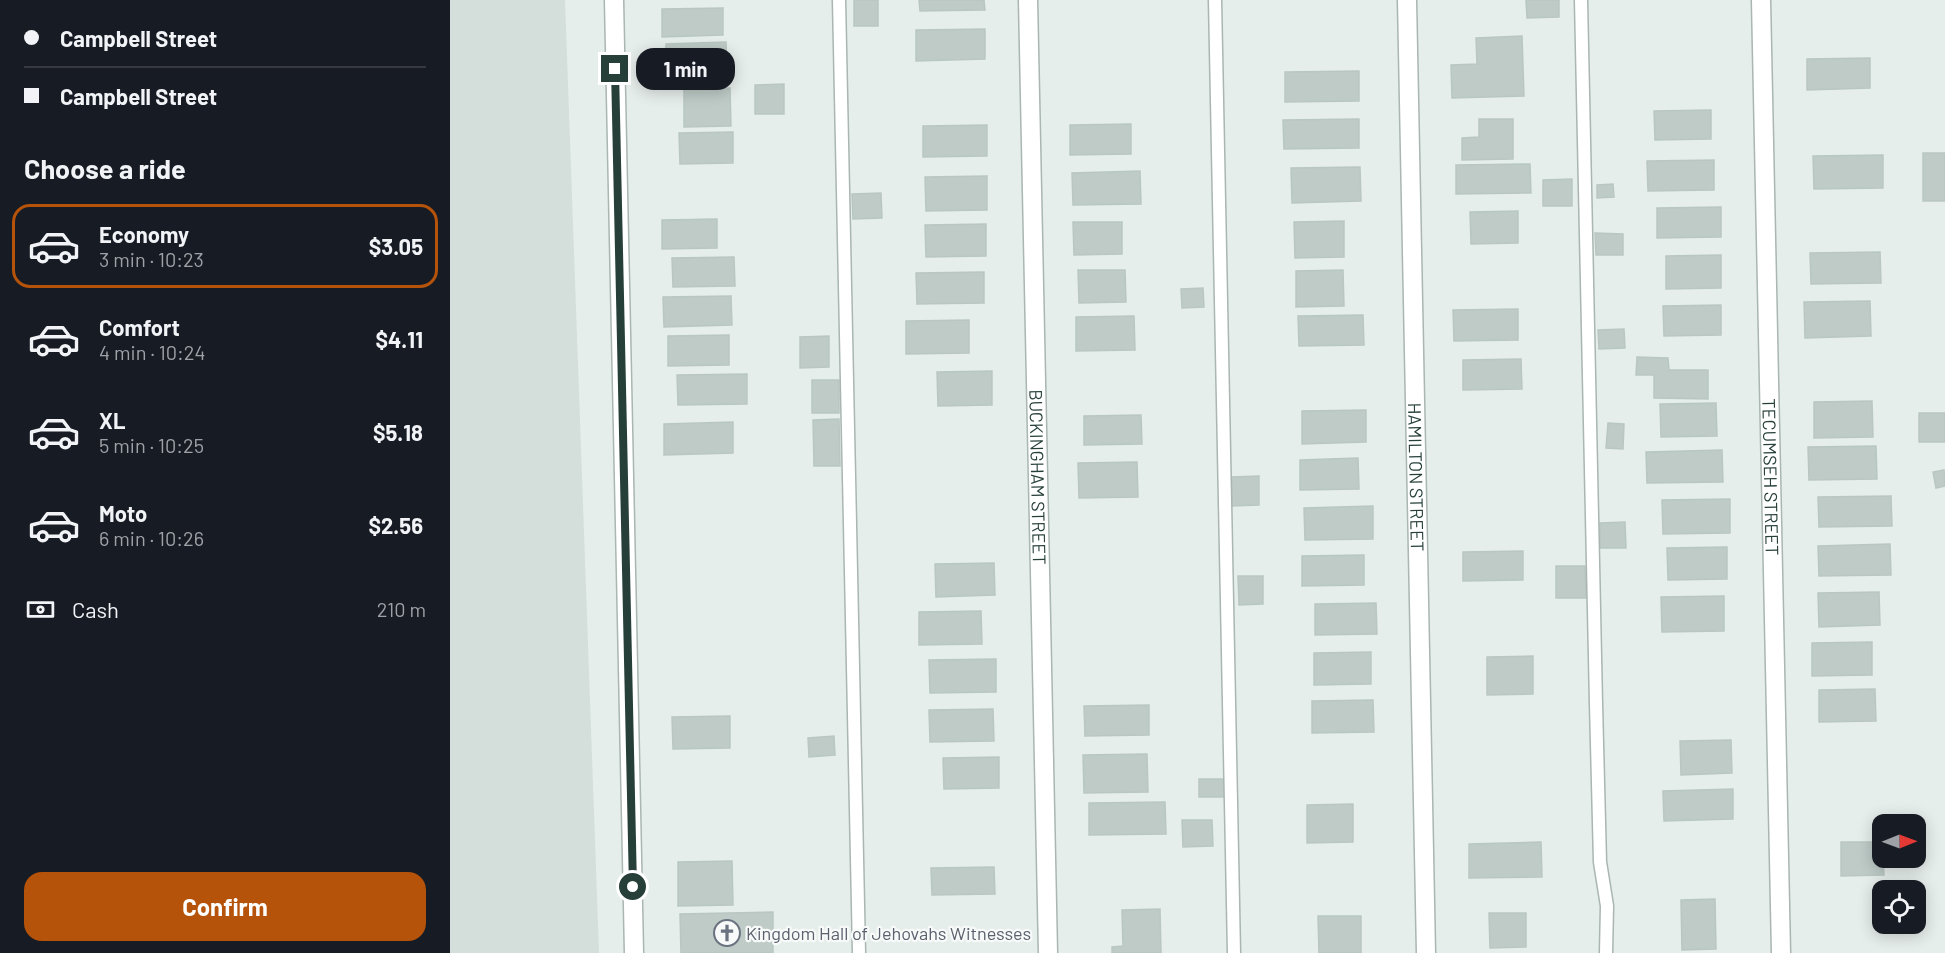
<!DOCTYPE html>
<html lang="en">
<head>
<meta charset="utf-8">
<style>
  :root { --surface:#171b24; --page:#20242c; --text:#f1f3f6; --muted:#9ea1a6; --line:#363941; --accent:#b45309 }
  body { margin:0; font-family:Barlow,sans-serif; background:var(--page); color:var(--text); height:100vh; display:flex; flex-direction:column; font-size:22px; white-space:nowrap }
  * { box-sizing:border-box; margin:0 }
  p { font-size:20px; color:var(--muted) }
  .icon { flex:none; width:33px; height:33px; fill:none; stroke:currentColor; stroke-width:2; stroke-linecap:round; stroke-linejoin:round }
  .map { position:relative; flex:1; overflow:hidden }
  .side { display:flex; flex-direction:column; background:var(--surface); width:450px }
  .side>* { flex:none }
  .top-card { display:grid; align-content:center; height:132px; padding:0 24px; background:var(--surface) }
  .needle { width:39px; rotate:89deg }
  .controls { position:absolute; left:1422px; top:814px; display:grid; gap:12px }
  .controls a { display:grid; place-items:center; width:54px; height:54px; border-radius:12px; background:var(--surface); box-shadow:0 3px 15px #0003; font-size:30px }
  .end { position:absolute; width:27px; height:27px; margin:-14px; border:8px solid #263f39; background:#fff; box-shadow:0 0 0 3px #fff }
  .from { border-radius:50% }
  .bubble { position:absolute; height:42px; border-radius:18px; background:var(--surface); box-shadow:0 3px 15px #0003; font-size:20px; font-weight:700; line-height:42px; text-align:center }
  .top-card b { display:flex; align-items:center; gap:21px; height:57px; font-size:22px }
  .top-card b+b { border-top:2px solid var(--line) }
  .top-card i { width:15px; height:15px; background:var(--text) }
  ul { padding:0; list-style:none }
  li { display:flex; align-items:center; gap:18px; height:84px; margin:0 12px 9px; padding:0 12px; border:3px solid transparent; border-radius:18px }
  li div { flex:1 }
  li b { display:block; font-size:22px }
  li em { font-style:normal; font-weight:700 }
  li.selected { border-color:var(--accent) }
  li>.icon { width:54px; height:54px; stroke-width:1.5 }
  h2 { padding:0 24px; font-size:27px; line-height:72px }
  .pay { display:flex; align-items:center; gap:15px; height:66px; padding:0 24px; font-size:22px }
  .pay p { margin-inline-start:auto }
  .button { display:flex; gap:12px; margin-top:auto; padding:12px 24px }
  .button a { flex:1; height:69px; border-radius:18px; background:var(--accent); color:#fff; font-size:24px; font-weight:700; line-height:69px; text-align:center }
  main { display:flex; flex:1; min-height:0 }
  .map>svg:first-child { display:block }
  .built { fill:#d4deda }
  .building { fill:#becbc7; stroke:#b9c7c2; stroke-width:1.5 }
  .lines { fill:none; stroke-linecap:round; stroke-linejoin:round }
  .lane-casing { stroke:#a9b6b2; stroke-width:15 }
  .street-casing { stroke:#a9b6b2; stroke-width:21 }
  .lane { stroke:#fff; stroke-width:12 }
  .street { stroke:#fff; stroke-width:18 }
  .route { stroke:#263f39; stroke-width:8 }
  .labels { text-anchor:middle; dominant-baseline:central; stroke-width:4.5; stroke-linejoin:round; paint-order:stroke }
  .street-label { font-size:18px; fill:#263f39; stroke:#f7faf9 }
  .worship-label { font-size:18px; fill:#5b616d; stroke:#f7faf9; text-anchor:start }
</style>
</head>
<body>
<main>
<section class="side">
<div class="top-card">
<b><i class="from"></i>Campbell Street</b>
<b><i></i>Campbell Street</b>
</div>
<h2>Choose a ride</h2>
<ul>
<li class="selected"><svg class="icon" aria-label="car" viewBox="0 0 24 24"><path d="M5 17H2v-5l4-1 3-4h7l3 4 3 1v5h-3M9 17h6M6 11h13"/><circle cx="7" cy="17" r="2"/><circle cx="17" cy="17" r="2"/></svg><div><b>Economy</b><p>3 min · 10:23</p></div><em>$3.05</em></li>
<li><svg class="icon" aria-label="car" viewBox="0 0 24 24"><path d="M5 17H2v-5l4-1 3-4h7l3 4 3 1v5h-3M9 17h6M6 11h13"/><circle cx="7" cy="17" r="2"/><circle cx="17" cy="17" r="2"/></svg><div><b>Comfort</b><p>4 min · 10:24</p></div><em>$4.11</em></li>
<li><svg class="icon" aria-label="car" viewBox="0 0 24 24"><path d="M5 17H2v-5l4-1 3-4h7l3 4 3 1v5h-3M9 17h6M6 11h13"/><circle cx="7" cy="17" r="2"/><circle cx="17" cy="17" r="2"/></svg><div><b>XL</b><p>5 min · 10:25</p></div><em>$5.18</em></li>
<li><svg class="icon" aria-label="car" viewBox="0 0 24 24"><path d="M5 17H2v-5l4-1 3-4h7l3 4 3 1v5h-3M9 17h6M6 11h13"/><circle cx="7" cy="17" r="2"/><circle cx="17" cy="17" r="2"/></svg><div><b>Moto</b><p>6 min · 10:26</p></div><em>$2.56</em></li>
</ul>
<div class="pay"><svg class="icon" aria-label="cash" viewBox="0 0 24 24"><path d="M3 7h18v10H3z"/><circle cx="12" cy="12" r="2"/></svg>Cash<p>210 m</p></div>
<div class="button"><a>Confirm</a></div>
</section>
<div class="map">
<svg width="1495" height="953" viewBox="0 0 1495 953">
  <rect width="100%" height="100%" fill="#e6eeeb"/>
  <path class="built" d="M0,0H115L149,953H0Z"/>
  <path class="building" d="M404,0H428V26H404Z
    M469,0H534L535,10L470,11Z
    M1076,0H1109V17L1077,18Z
    M273,8V35L212,37V9Z
    M535,29V59L466,61V30Z
    M1072,36L1074,96L1002,98L1001,65L1027,64L1026,38Z
    M276,42L277,71L216,72V44Z
    M1420,58V88L1357,90V59Z
    M909,71V101L835,102V72Z
    M334,84V114H305V85Z
    M280,88L281,126L234,127V89Z
    M1261,110V139L1205,140L1204,111Z
    M909,119V148L834,149L833,120Z
    M1029,119H1063V159L1012,160V138L1029,137Z
    M681,124V154L620,155V125Z
    M537,125V156L473,157V126Z
    M283,132V163L230,164L229,133Z
    M1473,153H1495V201H1473Z
    M1433,155V188L1364,189L1363,156Z
    M1264,160V190L1198,191L1197,161Z
    M1080,164L1081,193L1006,194V165Z
    M910,167L911,201L842,203L841,168Z
    M690,171L691,204L623,205L622,173Z
    M537,176V210L476,211L475,177Z
    M1122,179V206H1093V180Z
    M1163,184L1164,197L1147,198V185Z
    M431,193L432,218L403,219L402,194Z
    M1271,207V237L1207,238V208Z
    M1068,211V243L1021,244L1020,212Z
    M267,219V248L212,249V220Z
    M894,221V257L845,258L844,222Z
    M623,222H672V254L624,255Z
    M536,224V256L476,257L475,225Z
    M1145,233L1173,234V255H1146Z
    M1430,252L1431,283L1361,284L1360,253Z
    M1271,255V288L1216,289V256Z
    M284,257L285,286L223,287L222,258Z
    M628,270H675L676,302L629,303Z
    M893,270L894,306L846,307V271Z
    M534,272V303L467,304L466,273Z
    M753,288L754,307L732,308L731,289Z
    M281,296L282,325L214,327L213,297Z
    M1420,301L1421,336L1355,338L1354,302Z
    M1271,305V335L1214,336L1213,306Z
    M1068,309V340L1004,341L1003,310Z
    M913,315L914,345L849,346L848,316Z
    M684,316L685,350L626,351V317Z
    M519,320V353L456,354V321Z
    M1174,329L1175,348L1149,349L1148,330Z
    M279,335V365L218,366V336Z
    M379,336V367L350,368V337Z
    M1187,357L1218,358L1219,370H1258V399L1204,398V375H1186Z
    M1071,359L1072,389L1013,390V360Z
    M542,371V405L488,406L487,372Z
    M297,374V404L228,405L227,375Z
    M362,380H389V413H362Z
    M1422,401L1423,437L1364,438V402Z
    M1266,403L1267,436L1211,437L1210,404Z
    M916,410V442L852,444V411Z
    M1469,413H1495V442H1469Z
    M691,415L692,444L634,445V416Z
    M389,419L390,466H364L363,420Z
    M283,422V453L214,455V424Z
    M1158,423L1174,424L1173,449L1156,448Z
    M1426,446L1427,479L1359,480L1358,447Z
    M1272,450L1273,482L1197,483L1196,452Z
    M908,458L909,489L850,490V460Z
    M687,462L688,497L629,498L628,463Z
    M1494,470L1495,486L1486,488L1483,472Z
    M809,476V505L782,506L781,477Z
    M1441,496L1442,526L1369,527L1368,497Z
    M1280,499V533L1213,534L1212,500Z
    M923,506V539L855,540L854,508Z
    M1175,522L1176,548H1150V523Z
    M1440,544L1441,575L1369,576L1368,546Z
    M1277,547V579L1218,580L1217,548Z
    M1073,551V580L1013,581V552Z
    M914,555V585L852,586V556Z
    M544,563L545,595L486,597L485,564Z
    M1106,566H1135L1136,598H1106Z
    M788,576H813V604L789,605Z
    M1429,592L1430,625L1369,627L1368,593Z
    M1274,596V631L1212,632L1211,597Z
    M926,603L927,634L865,635V604Z
    M531,611L532,644L469,645V612Z
    M1422,642V675L1362,676V643Z
    M921,652V684L864,685V653Z
    M1083,656V694L1037,695V657Z
    M546,659V692L480,693L479,660Z
    M1425,689L1426,721L1369,722V690Z
    M923,700L924,732L862,733V701Z
    M699,705V735L635,736L634,706Z
    M543,709L544,741L480,742L479,710Z
    M280,716V748L223,749L222,717Z
    M384,736L385,755L359,757L358,738Z
    M1281,740L1282,773L1231,775L1230,741Z
    M697,754L698,792L634,793L633,755Z
    M549,757V788L494,789L493,758Z
    M749,779H776V797H749Z
    M1283,789V819L1214,821L1213,791Z
    M715,802L716,834L639,835V803Z
    M903,804V842L857,843V805Z
    M732,820H762L763,846L733,847Z
    M1091,842L1092,877L1019,878V844Z
    M1391,842H1432L1434,875L1391,876Z
    M282,861L283,905L228,906V862Z
    M544,867L545,894L482,895L481,868Z
    M1265,899L1266,949L1232,950L1231,900Z
    M710,909L711,953H662V947L673,946L672,910Z
    M323,912V953H231L230,914Z
    M1039,913H1076V947L1040,948Z
    M868,916H911V953H869Z"/>
  <g class="lines">
    <defs>
      <path id="lane" d="M389,0L409,953
        M765,0L784,953
        M1131,0L1146,704L1150,862L1157,906L1156,953"/>
      <g id="street">
        <path d="M164,0L184,953"/>
        <path id="s1" d="M578,0L598,953"/>
        <path id="s2" d="M957,0L976,953"/>
        <path id="s3" d="M1311,0L1331,953"/>
      </g>
    </defs>
    <use href="#lane" class="lane-casing"/>
    <use href="#street" class="street-casing"/>
    <use href="#lane" class="lane"/>
    <use href="#street" class="street"/>
  </g>
  <g class="lines">
    <path class="route" d="M165,69L183,887"/>
  </g>
  <defs>
    <symbol id="church-ring" viewBox="-11 -11 22 22"><circle r="9.5" fill="#f7faf9" stroke="#6b7280" stroke-width="1.5"/><path d="M-1.2-6h2.4v3.5h3.3v2.4h-3.3V6h-2.4V-.1h-3.3v-2.4h3.3Z" fill="#6b7280"/></symbol>
  </defs>
  <g fill-rule="evenodd">
    <use href="#church-ring" x="262" y="918" width="30" height="30"/>
  </g>
  <g class="labels">
    <g class="street-label">
      <text stroke="none"><textPath href="#s1" startOffset="477">BUCKINGHAM STREET</textPath></text>
      <text stroke="none"><textPath href="#s2" startOffset="477">HAMILTON STREET</textPath></text>
      <text stroke="none"><textPath href="#s3" startOffset="477">TECUMSEH STREET</textPath></text>
    </g>
    <g class="worship-label">
      <text x="296" y="933">Kingdom Hall of Jehovahs Witnesses</text>
    </g>
  </g>
</svg>
<div class="controls">
<a><svg class="needle" viewBox="-14 -14 28 28"><path d="M0-13l5 13h-10z" fill="#e53935"/><path d="M0 13l5-13h-10z" fill="#9ea1a6"/></svg></a>
<a><svg class="icon" aria-label="locate" viewBox="0 0 24 24"><circle cx="12" cy="12" r="6"/><path d="M12 2v4M12 18v4M2 12h4M18 12h4"/></svg></a>
</div>
<i class="end from" style="left:183px;top:887px"></i>
<i class="end" style="left:165px;top:69px"></i>
<div class="bubble" style="left:186px;top:48px;width:99px">1 min</div>
</div>
</main>
</body>
</html>
